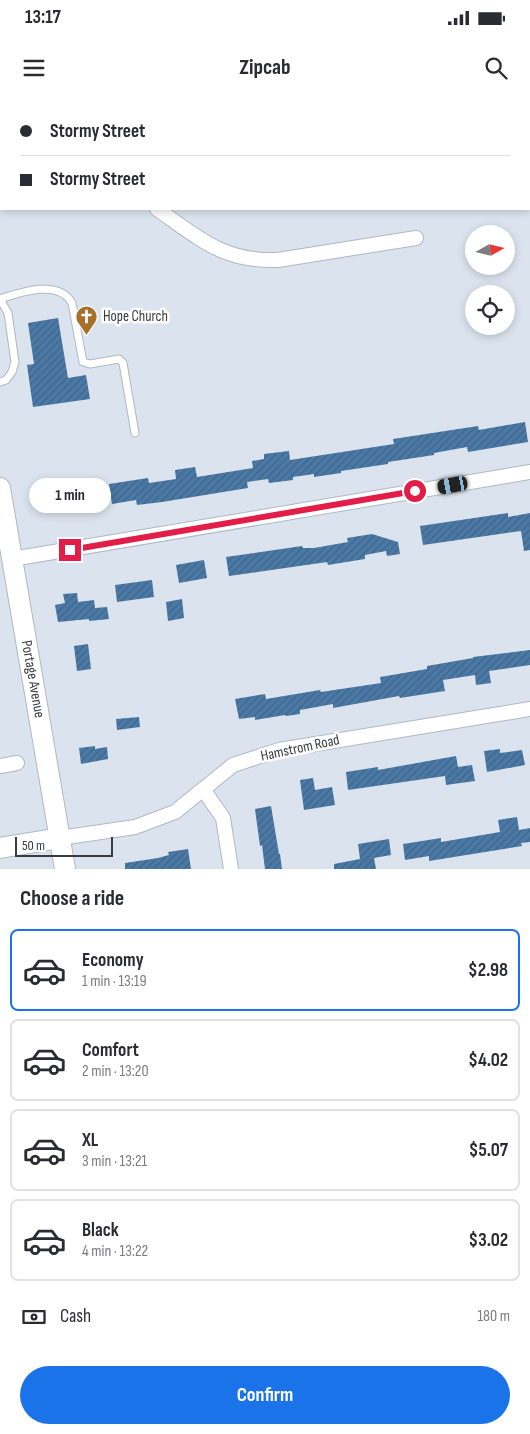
<!DOCTYPE html>
<html lang="en">
<head>
<meta charset="utf-8">
<style>
  :root { --surface:#fff; --page:#f7f7f7; --text:#2b2b33; --muted:#7c7c81; --line:#e1e1e2; --accent:#1a73e8 }
  body { margin:0; font-family:"Sofia Sans Condensed",sans-serif; background:var(--page); color:var(--text); height:100vh; display:flex; flex-direction:column; font-size:19px; white-space:nowrap }
  * { box-sizing:border-box; margin:0 }
  p { font-size:16px; color:var(--muted) }
  .icon { flex:none; width:28px; height:28px; fill:none; stroke:currentColor; stroke-width:2; stroke-linecap:round; stroke-linejoin:round }
  .map { position:relative; height:769px; overflow:hidden }
  .side { display:flex; flex-direction:column; background:var(--surface); flex:1 }
  .side>* { flex:none }
  .banner { position:absolute; left:0px; top:0px; width:530px; height:110px; box-shadow:0 2px 8px #0003; display:grid; align-content:center; height:110px; padding:0 20px; background:var(--surface) }
  .needle { width:32px; rotate:82deg }
  .tools { position:absolute; left:465px; top:125px; display:grid; gap:10px }
  .tools a { display:grid; place-items:center; width:50px; height:50px; border-radius:50%; background:var(--surface); box-shadow:0 2px 8px #0003; font-size:25px }
  .scale { position:absolute; left:15px; bottom:12px; width:98px; box-sizing:border-box; padding-left:5px; border:2px solid #383c40; border-top:0; font-size:14px; line-height:18px; white-space:nowrap; color:#383c40; -webkit-text-stroke:4px #fff; paint-order:stroke }
  .end { position:absolute; width:22px; height:22px; margin:-11px; border:6px solid #e11d48; background:#fff; box-shadow:0 0 0 2px #fff }
  .from { border-radius:50% }
  .bubble { position:absolute; height:35px; border-radius:18px; background:var(--surface); box-shadow:0 2px 8px #0003; font-size:16px; font-weight:700; line-height:35px; text-align:center }
  .car { position:absolute; width:15px; height:30px; margin:-15px -8px; border-radius:6px; box-shadow:0 0 4px 1px #0007; background:linear-gradient(#222 24%,#8ab4d8 0 40%,#222 0 76%,#8ab4d8 0 86%,#222 0) }
  .banner b { display:flex; align-items:center; gap:18px; height:48px; font-size:19px }
  .banner b+b { border-top:1px solid var(--line) }
  .banner i { width:12px; height:12px; background:var(--text) }
  ul { padding:0; list-style:none }
  li { display:flex; align-items:center; gap:15px; height:82px; margin:0 10px 8px; padding:0 10px; border:2px solid var(--line); border-radius:8px }
  li div { flex:1 }
  li b { display:block; font-size:19px }
  li em { font-style:normal; font-weight:700 }
  li.current { border-color:var(--accent) }
  li>.icon { width:45px; height:45px; stroke-width:1.5 }
  h2 { padding:0 20px; font-size:22px; line-height:60px }
  .pay { display:flex; align-items:center; gap:12px; height:55px; padding:0 20px; font-size:19px }
  .pay p { margin-inline-start:auto }
  .button { display:flex; gap:10px; margin-top:auto; padding:10px 20px }
  .button a { flex:1; height:58px; border-radius:30px; background:var(--accent); color:#fff; font-size:20px; font-weight:700; line-height:58px; text-align:center }
  .status { display:flex; justify-content:space-between; align-items:center; height:35px; padding:0 25px; background:var(--surface); direction:ltr }
  .status svg { height:14px; fill:currentColor }
  header { display:flex; justify-content:space-between; align-items:center; height:65px; padding:0 20px; background:var(--surface); font-size:22px; font-weight:700 }
  .map>svg:first-child { display:block }
  .building { fill:url(#building-hatch) }
  .lines { fill:none; stroke-linecap:round; stroke-linejoin:round }
  .lane-casing { stroke:#afb8c2; stroke-width:9 }
  .street-casing { stroke:#afb8c2; stroke-width:16 }
  .secondary-casing { stroke:#afb8c2; stroke-width:22 }
  .lane { stroke:#fff; stroke-width:7 }
  .street { stroke:#fff; stroke-width:14 }
  .secondary { stroke:#fff; stroke-width:20 }
  .route { stroke:#e11d48; stroke-width:6 }
  .labels { text-anchor:middle; dominant-baseline:central; stroke-width:5; stroke-linejoin:round; paint-order:stroke }
  .poi-label { font-size:15px; fill:#383c40; stroke:#fff; text-anchor:start }
  .street-label { font-size:15px; fill:#383c40; stroke:#fff }
</style>
</head>
<body>
<div class="status"><b>13:17</b><svg viewBox="0 0 49 12"><path d="M0 12V9h3v3zM5 12V6h3v6zM10 12V3h3v9zM15 12V0h3v12zM26 1h20v11H26zM47 4h2v5h-2z"/></svg></div>
<header><svg class="icon" aria-label="menu" viewBox="0 0 24 24"><path d="M4 6h16M4 12h16M4 18h16"/></svg>Zipcab<svg class="icon" aria-label="search" viewBox="0 0 24 24"><circle cx="10" cy="10" r="6"/><path d="M15 15l6 6"/></svg></header>
<div class="map">
<svg width="530" height="769" viewBox="0 0 530 769">
  <defs>
    <pattern id="building-hatch" width="6" height="6" patternUnits="userSpaceOnUse" patternTransform="scale(1.25)"><rect width="6" height="6" fill="#4b79a5"/><path d="M-1 1l2-2M0 6l6-6M5 7l2-2" fill="none" stroke="#3f6488"/></pattern>
  </defs>
  <rect width="100%" height="100%" fill="#dbe4ee"/>
  <path class="building" d="M58,218L68,278L86,275L90,299L33,307L27,265L34,264L28,223Z
    M525,322L528,342L468,352L467,347L434,353V355L388,362V364L341,371V373L314,377V374L293,377V380L269,383L268,379L247,382L248,388L162,402L137,405L136,400L112,404L109,384L148,378L149,383L176,379L175,370L195,367L197,377L253,368L252,361L264,359V354L289,351L290,360L394,344L393,339L478,326L479,330Z
    M85,378L90,409L70,412L68,398L39,402L36,384Z
    M508,413V417L530,413V450L524,451L521,431L423,445L420,426Z
    M372,434L398,442L400,454L387,456L386,451L365,455V459L328,465L327,462L229,476L226,457L302,446L303,448H314L348,442L347,438Z
    M204,460L207,478L179,483L176,465Z
    M152,480L154,497L117,502L115,485Z
    M77,493L78,502L94,500L95,508L107,507L109,519L89,521V519L58,522L55,505L65,503L63,494Z
    M182,499L184,518L168,521L166,502Z
    M88,544L91,569L77,571L74,546Z
    M530,550V565L489,571L491,583L476,585L475,575L443,580L445,591L400,598L399,596L333,608V604L300,610V614L286,616L285,615L255,620V617L239,619L235,599L265,594L266,599L320,590L321,592L381,583L380,577L427,569V566L473,558V557Z
    M139,617L140,627L117,630L116,619Z
    M95,646V649L107,647L108,659L81,664L79,648Z
    M500,649V653L522,650L525,665L487,672L484,651Z
    M456,656L458,667L472,665L475,681L446,685L445,676L348,690L346,672L378,667V670Z
    M313,678L315,690L332,687L335,705L304,710L300,680Z
    M271,706L279,754H280L282,769H265L262,745L260,746L255,709Z
    M517,717L519,730L530,728V742L521,743L522,746L429,761V756L405,760L403,744L441,738V742L500,732L498,720Z
    M389,739L391,755L374,758L376,769H334V764L360,759L358,744Z
    M188,749L191,769H125V763L158,758L169,755L168,752Z"/>
  <g class="lines">
    <defs>
      <path id="lane" d="M0,199C21,192 59,179 72,203L83,262L90,264L119,259L123,263L135,333
        M0,199L8,213L15,262L12,272L6,280L0,282"/>
      <path id="street" d="M0,96H1
        M157,109C199,138 223,162 278,160L416,138
        M12,459L530,372
        M0,666L17,663
        M203,689L223,718L231,769
        M60,738L135,727L175,712L233,665L279,650L530,609"/>
      <path id="secondary" d="M0,388L65,769
        M0,748L60,738"/>
    </defs>
    <use href="#lane" class="lane-casing"/>
    <use href="#street" class="street-casing"/>
    <use href="#secondary" class="secondary-casing"/>
    <use href="#lane" class="lane"/>
    <use href="#street" class="street"/>
    <use href="#secondary" class="secondary"/>
  </g>
  <g class="lines">
    <path class="route" d="M70,450L415,391"/>
  </g>
  <defs>
    <symbol id="church-pin" viewBox="-11 -11 22 30"><path d="M0 17L-7.5 6A9.5 9.5 0 1 1 7.5 6Z" fill="#a66f2a" stroke="#fff"/><path d="M-1.2-6h2.4v3.5h3.3v2.4h-3.3V6h-2.4V-.1h-3.3v-2.4h3.3Z" fill="#fff"/></symbol>
  </defs>
  <g fill-rule="evenodd">
    <use href="#church-pin" x="74" y="204" width="25" height="34"/>
  </g>
  <g class="labels">
    <g class="poi-label">
      <text x="103" y="216">Hope Church</text>
    </g>
    <g class="street-label">
      <text transform="translate(33 579) rotate(80)">Portage Avenue</text>
      <text transform="translate(300 648) rotate(-12)">Hamstrom Road</text>
    </g>
  </g>
</svg>
<div class="tools">
<a><svg class="needle" viewBox="-14 -14 28 28"><path d="M0-13l5 13h-10z" fill="#e53935"/><path d="M0 13l5-13h-10z" fill="#7c7c81"/></svg></a>
<a><svg class="icon" aria-label="locate" viewBox="0 0 24 24"><circle cx="12" cy="12" r="6"/><path d="M12 2v4M12 18v4M2 12h4M18 12h4"/></svg></a>
</div>
<div class="scale">50 m</div>
<i class="end from" style="left:415px;top:391px"></i>
<i class="end" style="left:70px;top:450px"></i>
<div class="bubble" style="left:29px;top:378px;width:82px">1 min</div>
<i class="car" style="left:453px;top:385px;rotate:260deg"></i>
<div class="banner">
<b><i class="from"></i>Stormy Street</b>
<b><i></i>Stormy Street</b>
</div>
</div>
<section class="side">
<h2>Choose a ride</h2>
<ul>
<li class="current"><svg class="icon" aria-label="car" viewBox="0 0 24 24"><path d="M5 17H2v-5l4-1 3-4h7l3 4 3 1v5h-3M9 17h6M6 11h13"/><circle cx="7" cy="17" r="2"/><circle cx="17" cy="17" r="2"/></svg><div><b>Economy</b><p>1 min · 13:19</p></div><em>$2.98</em></li>
<li><svg class="icon" aria-label="car" viewBox="0 0 24 24"><path d="M5 17H2v-5l4-1 3-4h7l3 4 3 1v5h-3M9 17h6M6 11h13"/><circle cx="7" cy="17" r="2"/><circle cx="17" cy="17" r="2"/></svg><div><b>Comfort</b><p>2 min · 13:20</p></div><em>$4.02</em></li>
<li><svg class="icon" aria-label="car" viewBox="0 0 24 24"><path d="M5 17H2v-5l4-1 3-4h7l3 4 3 1v5h-3M9 17h6M6 11h13"/><circle cx="7" cy="17" r="2"/><circle cx="17" cy="17" r="2"/></svg><div><b>XL</b><p>3 min · 13:21</p></div><em>$5.07</em></li>
<li><svg class="icon" aria-label="car" viewBox="0 0 24 24"><path d="M5 17H2v-5l4-1 3-4h7l3 4 3 1v5h-3M9 17h6M6 11h13"/><circle cx="7" cy="17" r="2"/><circle cx="17" cy="17" r="2"/></svg><div><b>Black</b><p>4 min · 13:22</p></div><em>$3.02</em></li>
</ul>
<div class="pay"><svg class="icon" aria-label="cash" viewBox="0 0 24 24"><path d="M3 7h18v10H3z"/><circle cx="12" cy="12" r="2"/></svg>Cash<p>180 m</p></div>
<div class="button"><a>Confirm</a></div>
</section>
</body>
</html>
